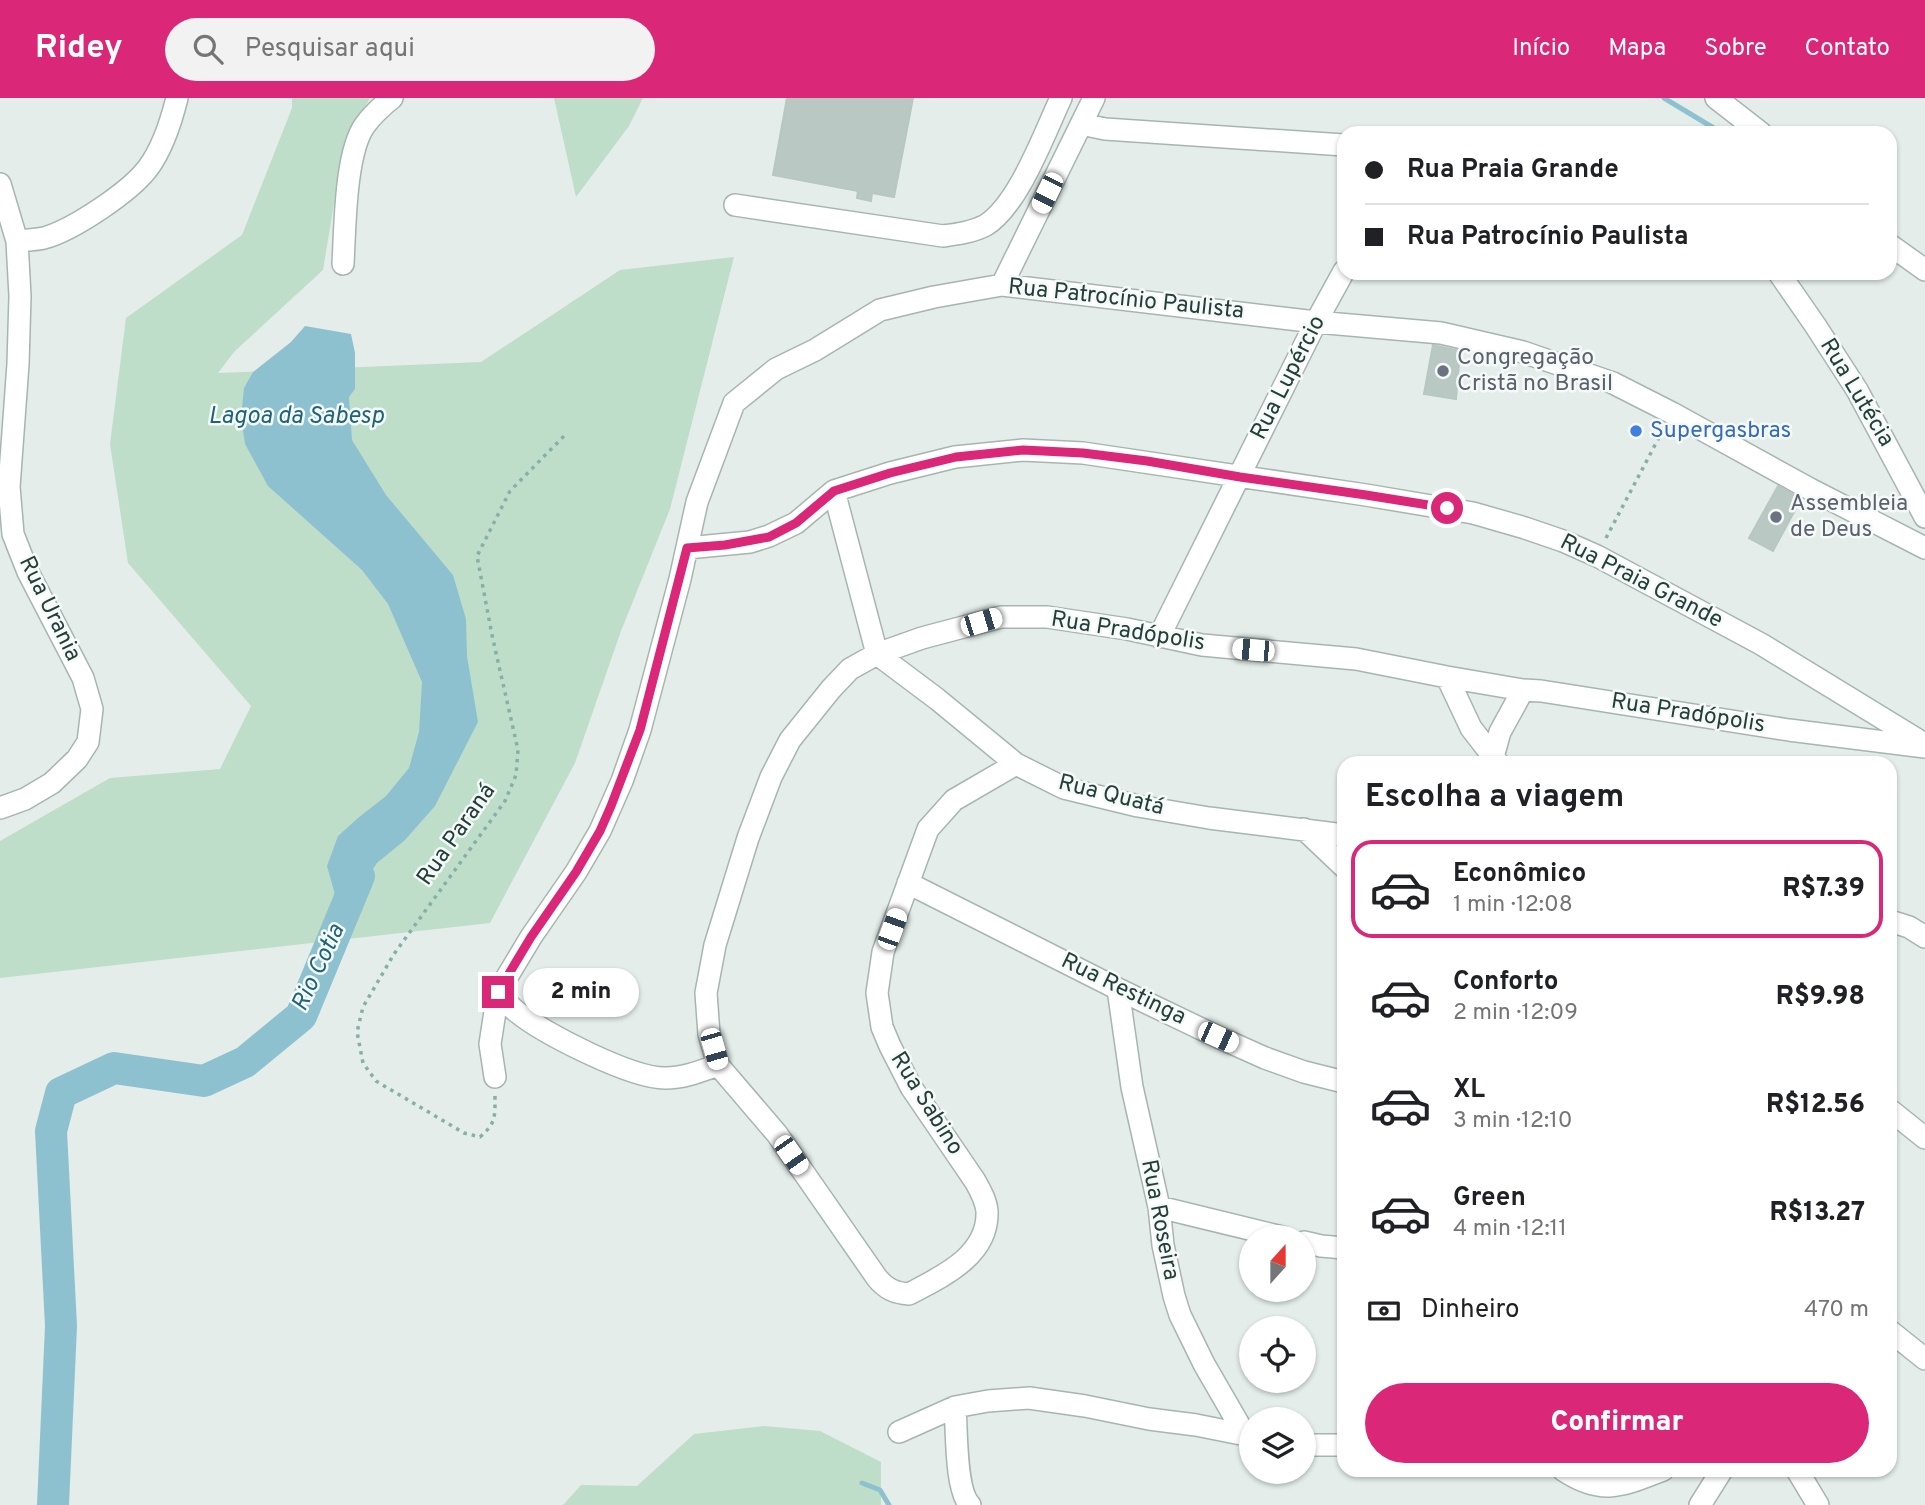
<!DOCTYPE html>
<html lang="pt">
<head>
<meta charset="utf-8">
<style>
  :root { --surface:#fff; --page:#f2f2f2; --text:#202124; --muted:#757577; --line:#e0e0e0; --accent:#db2777 }
  body { margin:0; font-family:Overpass,sans-serif; background:var(--page); color:var(--text); height:100vh; display:flex; flex-direction:column; font-size:26px; white-space:nowrap }
  * { box-sizing:border-box; margin:0 }
  p { font-size:23px; color:var(--muted) }
  .icon { flex:none; width:38px; height:38px; fill:none; stroke:currentColor; stroke-width:2; stroke-linecap:round; stroke-linejoin:round }
  .map { position:relative; flex:1; overflow:hidden }
  .side { position:absolute; left:1337px; top:658px; width:560px; height:721px; display:flex; flex-direction:column; background:var(--surface); border-radius:21px; box-shadow:0 2px 5px #0004 }
  .side>* { flex:none }
  .guide { position:absolute; left:1337px; top:28px; width:560px; height:154px; border-radius:21px; box-shadow:0 2px 5px #0004; display:grid; align-content:center; height:154px; padding:0 28px; background:var(--surface) }
  .needle { width:46px; rotate:21deg }
  .fabs { position:absolute; left:1239px; top:1127px; display:grid; gap:14px }
  .fabs a { display:grid; place-items:center; width:77px; height:77px; border-radius:50%; background:var(--surface); box-shadow:0 2px 5px #0004; font-size:35px }
  .end { position:absolute; width:32px; height:32px; margin:-16px; border:9px solid #db2777; background:#fff; box-shadow:0 0 0 4px #fff }
  .from { border-radius:50% }
  .bubble { position:absolute; height:49px; border-radius:24px; background:var(--surface); box-shadow:0 2px 5px #0004; font-size:23px; font-weight:800; line-height:49px; text-align:center }
  .car { position:absolute; width:21px; height:42px; margin:-21px -10px; border-radius:9px; box-shadow:0 0 5px 2px #0007; background:linear-gradient(#fff 24%,#345 0 40%,#fff 0 76%,#345 0 86%,#fff 0) }
  .guide b { display:flex; align-items:center; gap:24px; height:66px; font-size:26px }
  .guide b+b { border-top:2px solid var(--line) }
  .guide i { width:18px; height:18px; background:var(--text) }
  ul { padding:0; list-style:none }
  li { display:flex; align-items:center; gap:21px; height:98px; margin:0 14px 10px; padding:0 14px; border:4px solid transparent; border-radius:21px }
  li div { flex:1 }
  li b { display:block; font-size:26px }
  li em { font-style:normal; font-weight:800 }
  li.active { border-color:var(--accent) }
  li>.icon { width:63px; height:63px; stroke-width:1.5 }
  h2 { padding:0 28px; font-size:32px; line-height:84px }
  .pay { display:flex; align-items:center; gap:18px; height:77px; padding:0 28px; font-size:26px }
  .pay p { margin-inline-start:auto }
  .cta { display:flex; gap:14px; margin-top:auto; padding:14px 28px }
  .cta a { flex:1; height:80px; border-radius:42px; background:var(--accent); color:#fff; font-size:28px; font-weight:800; line-height:80px; text-align:center }
  header { display:flex; align-items:center; gap:42px; box-sizing:border-box; height:98px; padding:0 35px; background:var(--accent); color:#fff }
  header strong { font-size:33px }
  nav { display:flex; gap:38px; margin-inline-start:auto; font-size:24px }
  .search { width:490px; height:63px; background:var(--page); display:flex; align-items:center; gap:18px; box-sizing:border-box; padding:0 24px; border-radius:38px; color:var(--muted); font-size:26px }
  .map>svg:first-child { display:block }
  .green { fill:#bedec9 }
  .water { fill:#8ec1d0 }
  .lines { fill:none; stroke-linecap:round; stroke-linejoin:round }
  .stream { stroke:#8ec1d0; stroke-width:5 }
  .river { stroke:#8ec1d0; stroke-width:32 }
  .building { fill:#b9c8c3; stroke:#b7c7c1; stroke-width:2 }
  .minor-casing { stroke:#a7b5b1; stroke-width:24 }
  .path { stroke:#85b0a6; stroke-width:3.5; stroke-dasharray:3.5 5; stroke-linecap:butt }
  .minor { stroke:#fff; stroke-width:21 }
  .route { stroke:#db2777; stroke-width:9 }
  .worship-dot { fill:#6b7280; stroke:#f5faf8; stroke-width:2.5 }
  .shop-dot { fill:#3f7fe0; stroke:#f5faf8; stroke-width:2.5 }
  .labels { text-anchor:middle; dominant-baseline:central; stroke-width:5; stroke-linejoin:round; paint-order:stroke }
  .street-label { font-size:23px; fill:#243f39; stroke:#f5faf8 }
  .worship-label { font-size:23px; fill:#5b616d; stroke:#f5faf8; text-anchor:start }
  .shop-label { font-size:23px; fill:#366cbe; stroke:#f5faf8; text-anchor:start }
  .water-label { font-size:24px; font-style:italic; fill:#1f637a; stroke:#f5faf8 }
</style>
</head>
<body>
<header>
<strong>Ridey</strong>
<div class="search"><svg class="icon" aria-label="search" viewBox="0 0 24 24"><circle cx="10" cy="10" r="6"/><path d="M15 15l6 6"/></svg>Pesquisar aqui</div>
<nav><a>Início</a><a>Mapa</a><a>Sobre</a><a>Contato</a></nav>
</header>
<div class="map">
<svg width="1925" height="1407" viewBox="0 0 1925 1407">
  <rect width="100%" height="100%" fill="#e4edea"/>
  <path class="green" d="M292,0H370L344,46L323,172L234,254L218,275L481,264L620,172L734,159L670,411L621,533L575,665L490,825L0,880V743L110,680L220,671L251,608L128,465L110,346L126,220L242,137L292,10Z
    M554,0H643L629,28L576,99Z
    M764,1328L820,1333L881,1364V1407H563L581,1387L637,1388L694,1336Z"/>
  <path class="water" d="M305,228L351,236L355,255V291L349,299L352,342L386,397L453,477L466,521L467,558L478,624L435,708L405,742L377,765L341,818L327,768L338,738L358,720L386,698L409,670L419,634L422,584L388,506L362,472L268,388L245,346L241,320L244,290L253,274L291,244Z"/>
  <g class="lines">
    <path class="stream" d="M1664,0L1722,35
      M862,1385L880,1392L889,1407"/>
    <path class="river" d="M53,1407L61,1228L51,1033L61,995L114,970L204,983L245,964L301,918L359,778"/>
  </g>
  <path class="building" d="M787,0H913L894,99L872,95L871,103L857,100L858,93L773,77Z
    M1433,247L1460,253L1456,301L1424,296Z
    M1778,388L1801,401L1773,453L1749,440Z"/>
  <g class="lines">
    <defs>
      <path id="minor" d="M1716,0L1761,35
        M1081,26L1105,31L1344,47
        M0,86L17,143L20,198L18,266L9,389L13,436L28,474L83,580L92,611L88,644L77,661L52,685L25,701L0,710
        M735,107L943,138C958,136 973,134 986,127C1019,106 1044,36 1061,0
        M17,143C26,142 35,142 44,140C73,132 130,94 148,70C163,50 171,24 177,0
        M1890,147L1925,172
        M343,166C345,131 345,54 365,27C373,16 382,8 392,0
        M1779,175L1815,227L1857,292L1925,419
        M1002,187L1094,0
        M834,393L877,556L937,601L1016,666L1064,690L1138,708L1209,720L1344,737
        M687,450L750,444L769,438L796,425L834,393L890,375L955,359L1023,352L1083,355L1366,397L1473,415L1525,430L1563,443L1597,458L1761,546L1923,645
        M1159,539L1316,224L1344,173
        M1447,579L1471,630L1498,665
        M1493,659L1500,634L1523,592
        M1016,666L954,702L928,731L883,854L877,895L882,929L890,948L911,989L975,1083C980,1092 986,1102 987,1113C989,1158 941,1179 909,1196C895,1195 886,1191 877,1180L777,1036L718,967L709,936L706,895L715,847L748,740L771,679L790,642L831,591L850,571L877,556L922,540L1001,519H1047L1127,531L1202,547L1356,561L1447,579L1523,592L1541,593L1789,632L1925,649
        M1304,731L1344,769
        M908,785L1118,891L1218,939L1265,960L1304,974L1344,984
        M1890,823L1909,829L1925,839
        M1118,891L1132,989L1159,1109L1163,1147L1174,1198L1180,1217L1204,1266L1245,1337
        M498,894C504,901 509,908 517,914C543,935 632,981 666,980C684,980 701,973 718,967
        M495,979L490,946L498,894L531,839L576,774L600,733L622,683L640,632L680,481L697,404L734,305L776,271L815,252L880,212L934,199L1002,187L1316,224L1441,235L1523,254L1613,285L1672,315L1810,391L1925,450
        M1890,1012L1925,1040
        M1159,1109L1282,1139
        M1304,1144L1321,1148L1344,1150
        M1890,1233L1925,1261
        M955,1309C957,1332 955,1392 970,1407
        M899,1334L955,1309L988,1303L1029,1300L1085,1308L1149,1321L1196,1327L1251,1338
        M1304,1347H1344
        M1563,1372C1602,1398 1622,1388 1663,1372
        M1797,1372L1818,1407
        M1700,1407L1722,1372"/>
    </defs>
    <use href="#minor" class="minor-casing"/>
    <path class="path" d="M1606,440L1664,330
      M495,998C495,1019 496,1025 480,1039L464,1035L376,983L363,965L357,934L363,909L394,856L505,703L516,677L518,652L492,537L477,458L510,393L566,336"/>
    <use href="#minor" class="minor"/>
  </g>
  <g class="lines">
    <path class="route" d="M498,894L531,839L576,774L600,733L611,708L640,632L687,450L725,447L769,439L796,425L834,393L890,375L956,359L1023,352L1083,355L1147,363L1240,379L1366,397L1447,410"/>
  </g>
  <g class="worship-dot">
    <circle cx="1443" cy="273" r="7"/>
    <circle cx="1776" cy="419" r="7"/>
  </g>
  <circle class="shop-dot" cx="1636" cy="333" r="7"/>
  <g class="labels">
    <g class="street-label">
      <text transform="translate(1126 202) rotate(6)">Rua Patrocínio Paulista</text>
      <text transform="translate(1289 280) rotate(-63)">Rua Lupércio</text>
      <text transform="translate(1856 295) rotate(59)">Rua Lutécia</text>
      <text transform="translate(1641 484) rotate(27)">Rua Praia Grande</text>
      <text transform="translate(49 511) rotate(64)">Rua Urania</text>
      <text transform="translate(1128 534) rotate(9)">Rua Pradópolis</text>
      <text transform="translate(1688 616) rotate(9)">Rua Pradópolis</text>
      <text transform="translate(1111 698) rotate(14)">Rua Quatá</text>
      <text transform="translate(457 737) rotate(-55)">Rua Paraná</text>
      <text transform="translate(1123 892) rotate(26)">Rua Restinga</text>
      <text transform="translate(926 1006) rotate(58)">Rua Sabino</text>
      <text transform="translate(1159 1122) rotate(79)">Rua Roseira</text>
    </g>
    <g class="worship-label">
      <text x="1457" y="260">Congregação<tspan x="1457" dy="26">Cristã no Brasil</tspan></text>
      <text x="1790" y="406">Assembleia<tspan x="1790" dy="26">de Deus</tspan></text>
    </g>
    <g class="shop-label">
      <text x="1650" y="333">Supergasbras</text>
    </g>
    <g class="water-label">
      <text x="296" y="319">Lagoa da Sabesp</text>
      <text transform="translate(319 870) rotate(-65)">Rio Cotia</text>
    </g>
  </g>
</svg>
<div class="fabs">
<a><svg class="needle" viewBox="-14 -14 28 28"><path d="M0-13l5 13h-10z" fill="#e53935"/><path d="M0 13l5-13h-10z" fill="#757577"/></svg></a>
<a><svg class="icon" aria-label="locate" viewBox="0 0 24 24"><circle cx="12" cy="12" r="6"/><path d="M12 2v4M12 18v4M2 12h4M18 12h4"/></svg></a>
<a><svg class="icon" aria-label="layers" viewBox="0 0 24 24"><path d="M12 4l9 5-9 5-9-5zM3 14l9 5 9-5"/></svg></a>
</div>
<i class="end from" style="left:1447px;top:410px"></i>
<i class="end" style="left:498px;top:894px"></i>
<div class="bubble" style="left:523px;top:870px;width:116px">2 min</div>
<i class="car" style="left:1047px;top:95px;rotate:206deg"></i>
<i class="car" style="left:981px;top:524px;rotate:73deg"></i>
<i class="car" style="left:1253px;top:552px;rotate:275deg"></i>
<i class="car" style="left:892px;top:831px;rotate:20deg"></i>
<i class="car" style="left:1218px;top:939px;rotate:114deg"></i>
<i class="car" style="left:714px;top:951px;rotate:164deg"></i>
<i class="car" style="left:791px;top:1057px;rotate:145deg"></i>
<div class="guide">
<b><i class="from"></i>Rua Praia Grande</b>
<b><i></i>Rua Patrocínio Paulista</b>
</div>
<section class="side">
<h2>Escolha a viagem</h2>
<ul>
<li class="active"><svg class="icon" aria-label="car" viewBox="0 0 24 24"><path d="M5 17H2v-5l4-1 3-4h7l3 4 3 1v5h-3M9 17h6M6 11h13"/><circle cx="7" cy="17" r="2"/><circle cx="17" cy="17" r="2"/></svg><div><b>Econômico</b><p>1 min · 12:08</p></div><em>R$7.39</em></li>
<li><svg class="icon" aria-label="car" viewBox="0 0 24 24"><path d="M5 17H2v-5l4-1 3-4h7l3 4 3 1v5h-3M9 17h6M6 11h13"/><circle cx="7" cy="17" r="2"/><circle cx="17" cy="17" r="2"/></svg><div><b>Conforto</b><p>2 min · 12:09</p></div><em>R$9.98</em></li>
<li><svg class="icon" aria-label="car" viewBox="0 0 24 24"><path d="M5 17H2v-5l4-1 3-4h7l3 4 3 1v5h-3M9 17h6M6 11h13"/><circle cx="7" cy="17" r="2"/><circle cx="17" cy="17" r="2"/></svg><div><b>XL</b><p>3 min · 12:10</p></div><em>R$12.56</em></li>
<li><svg class="icon" aria-label="car" viewBox="0 0 24 24"><path d="M5 17H2v-5l4-1 3-4h7l3 4 3 1v5h-3M9 17h6M6 11h13"/><circle cx="7" cy="17" r="2"/><circle cx="17" cy="17" r="2"/></svg><div><b>Green</b><p>4 min · 12:11</p></div><em>R$13.27</em></li>
</ul>
<div class="pay"><svg class="icon" aria-label="cash" viewBox="0 0 24 24"><path d="M3 7h18v10H3z"/><circle cx="12" cy="12" r="2"/></svg>Dinheiro<p>470 m</p></div>
<div class="cta"><a>Confirmar</a></div>
</section>
</div>
</body>
</html>
